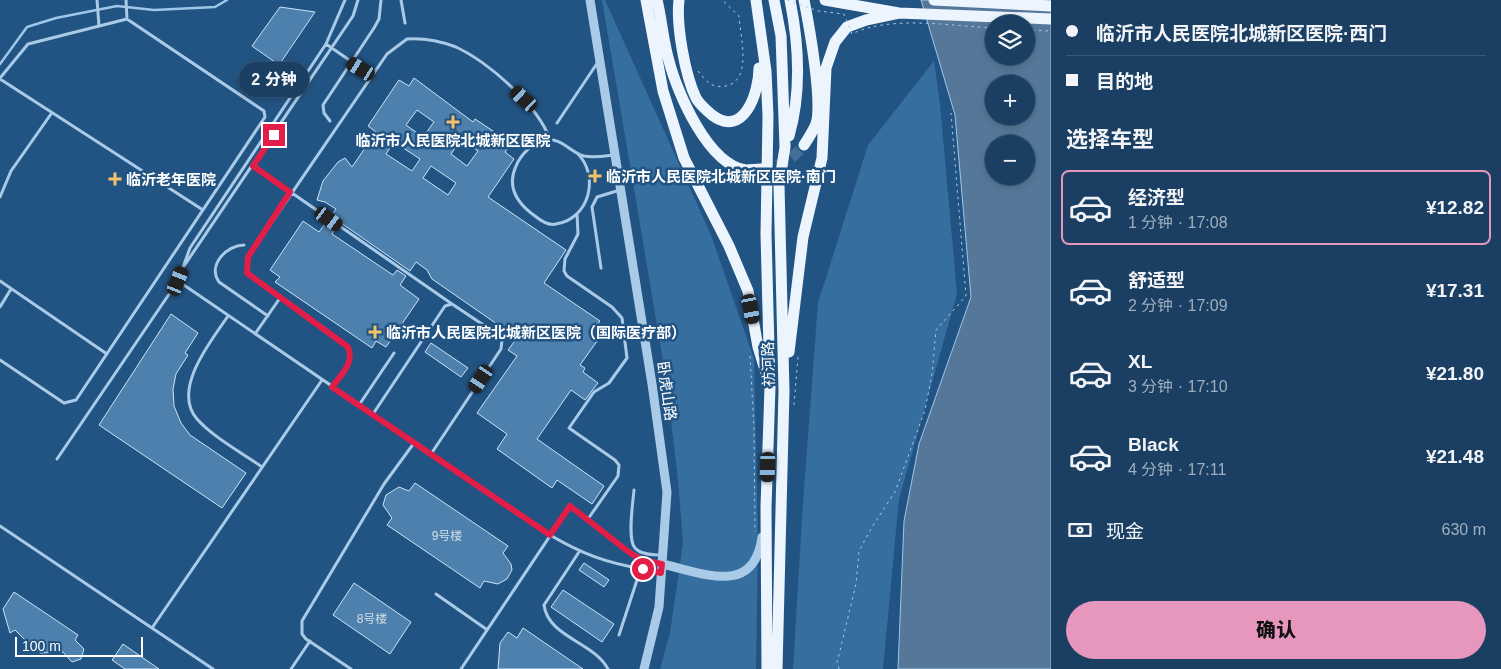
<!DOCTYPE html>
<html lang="zh">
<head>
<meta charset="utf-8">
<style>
  :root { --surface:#1a3f62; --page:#234668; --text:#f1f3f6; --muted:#9fafbe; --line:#385877; --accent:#e797bd }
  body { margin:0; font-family:Arial,"Noto Sans SC",sans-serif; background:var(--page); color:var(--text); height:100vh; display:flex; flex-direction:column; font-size:19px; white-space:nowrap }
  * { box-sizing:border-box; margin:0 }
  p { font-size:16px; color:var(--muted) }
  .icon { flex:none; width:28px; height:28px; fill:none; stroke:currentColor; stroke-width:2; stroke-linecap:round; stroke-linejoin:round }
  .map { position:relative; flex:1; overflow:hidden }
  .details { display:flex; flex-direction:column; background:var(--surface); width:450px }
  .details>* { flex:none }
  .hud { display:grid; align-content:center; height:110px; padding:0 15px; background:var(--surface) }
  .tools { position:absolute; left:985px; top:15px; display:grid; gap:10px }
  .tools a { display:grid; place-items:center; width:50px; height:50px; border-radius:50%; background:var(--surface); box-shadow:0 2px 8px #0003,0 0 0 1px var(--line); font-size:25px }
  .scale { position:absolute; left:15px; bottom:12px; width:128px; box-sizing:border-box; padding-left:5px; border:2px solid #fff; border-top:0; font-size:14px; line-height:18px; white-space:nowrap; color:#fff; -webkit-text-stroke:4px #225483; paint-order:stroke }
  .end { position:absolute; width:22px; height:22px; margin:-11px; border:6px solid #e11d48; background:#fff; box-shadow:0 0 0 2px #fff }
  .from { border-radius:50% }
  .bubble { position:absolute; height:35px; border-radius:18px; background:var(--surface); box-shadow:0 2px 8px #0003,0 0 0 1px var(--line); font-size:16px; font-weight:800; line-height:35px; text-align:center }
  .car { position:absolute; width:15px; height:30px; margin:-15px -8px; border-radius:6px; box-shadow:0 0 4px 1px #0007; background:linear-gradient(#222 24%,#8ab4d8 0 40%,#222 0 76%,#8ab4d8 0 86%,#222 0) }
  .hud b { display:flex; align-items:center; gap:18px; height:48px; font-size:19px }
  .hud b+b { border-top:1px solid var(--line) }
  .hud i { width:12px; height:12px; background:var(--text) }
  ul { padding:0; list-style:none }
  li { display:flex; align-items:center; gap:15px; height:75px; margin:0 10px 8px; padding:0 5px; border:2px solid transparent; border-radius:8px }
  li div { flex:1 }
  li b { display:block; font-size:19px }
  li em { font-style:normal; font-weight:800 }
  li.on { border-color:var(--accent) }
  li>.icon { width:45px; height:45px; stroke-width:1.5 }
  h2 { padding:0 15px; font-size:22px; line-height:60px }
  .pay { display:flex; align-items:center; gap:12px; height:55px; padding:0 15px; font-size:19px }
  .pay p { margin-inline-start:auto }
  .action { display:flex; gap:10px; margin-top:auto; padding:10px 15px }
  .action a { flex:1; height:58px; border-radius:30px; background:var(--accent); color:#111; font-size:20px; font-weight:800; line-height:58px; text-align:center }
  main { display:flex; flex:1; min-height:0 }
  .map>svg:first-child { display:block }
  .green { fill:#366ea0 }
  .water { fill:#55789a; stroke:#9dc6e9; fill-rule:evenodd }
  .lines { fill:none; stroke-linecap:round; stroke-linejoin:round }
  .stream { stroke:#9dc6e9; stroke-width:2.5 }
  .building { fill:#4e80ad; stroke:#cde3f6; fill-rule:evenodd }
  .primary-tunnel { stroke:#436e96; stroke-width:11; stroke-dasharray:11 5.5; stroke-linecap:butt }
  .path { stroke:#a9cbe8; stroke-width:1; stroke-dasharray:2.5 4; stroke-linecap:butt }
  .service { stroke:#a9cbe8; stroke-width:3 }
  .tertiary { stroke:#a9cbe8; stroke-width:9 }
  .primary { stroke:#ecf4fe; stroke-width:11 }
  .path-bridge { stroke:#a9cbe8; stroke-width:1; stroke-dasharray:2.5 4; stroke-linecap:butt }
  .route { stroke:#e11d48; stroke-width:6 }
  .poi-dot { fill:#f4c26b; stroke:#225483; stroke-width:2 }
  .labels { text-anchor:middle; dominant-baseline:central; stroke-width:5; stroke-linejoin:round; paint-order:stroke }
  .number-label { font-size:12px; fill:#d3dfea }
  .poi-label { font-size:15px; font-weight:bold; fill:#fff; stroke:#225483; text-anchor:start }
  .street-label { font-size:15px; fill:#fff; stroke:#225483 }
</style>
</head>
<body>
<main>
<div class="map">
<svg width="1051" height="669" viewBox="0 0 1051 669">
  <rect width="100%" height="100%" fill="#225483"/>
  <path class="green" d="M602,0H605L711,235L754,359L758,541L756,669H660L670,633L683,543L678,480L666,378Z
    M934,61L940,104L957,294L899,499L883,669H793L803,503L818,303L868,145Z"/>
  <path class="water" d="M921,0H1051V669H898L904,521L919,444L971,297L955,115ZM994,24H1026V56H994ZM994,84H1026V116H994ZM994,144H1026V176H994Z"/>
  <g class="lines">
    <path class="stream" d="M0,64L27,27L56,18L117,6L154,10L215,7L227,0"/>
  </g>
  <path class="building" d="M280,7L315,12L279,65L252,46Z
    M414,78L473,122L475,119L511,143L505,152L514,159L488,197L566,250L544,283L600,321L597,325L605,330L580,365L585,368L583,372L598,383L585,400L571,390L537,439L604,486L592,504L557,480L552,488L497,449L507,434L477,413L517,356L508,350L517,338L432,279L427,270L416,262L410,271L331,216L336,209L325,202L317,200L323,181L338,162L345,158L352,167L376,132L368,126L399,80L409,86ZM417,110L434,122L423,137L406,125ZM461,139L478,151L467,166L451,154ZM394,142L420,159L412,171L386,154ZM431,166L456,183L448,195L423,178Z
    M303,221L319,232L327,221L336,228L332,234L393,275L397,270L406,276L400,285L419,299L386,347L376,341L372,348L275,282L280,277L270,270Z
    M171,314L198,333L185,353L188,355L176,374L173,389L174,406L181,423L190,435L246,473L222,508L99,425Z
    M431,343L468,368L461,377L425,352Z
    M415,483L508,546L503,553L511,564L512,570L507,579L498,584L484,581L480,588L387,525L392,518L383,505L386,495L399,487L409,491Z
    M584,563L609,580L604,587L579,570Z
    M354,583L411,622L390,654L333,615Z
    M563,590L614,624L602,642L551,607Z
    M14,592L78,635L75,640L84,649L81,659L72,662L63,652L40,653L41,648L25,640L15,630L10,633L3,609Z
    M523,628L583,669H498L500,643L508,632L517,638Z
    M123,644L159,669H125L112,660Z"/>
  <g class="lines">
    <path class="primary-tunnel" d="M761,169C780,167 792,159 804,145"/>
    <path class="path" d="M1026,30L1051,31
      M698,71C706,81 712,89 726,86C753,80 740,36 739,16L722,0
      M750,356L754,428L755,532
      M794,405L798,357
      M839,669L837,663L856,584L859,551L872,527L895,492L925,410L932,374L936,330L966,296L951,113"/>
    <path class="service" d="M97,0L99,26
      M126,0L127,19
      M345,0L326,44L190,248L178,281L550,535C582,554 607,563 643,569
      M401,0L405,23
      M326,44L371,75
      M0,78L28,44L127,19L264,111L265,117L76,400L64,403L0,360
      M0,79L203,210
      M330,121L324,113L323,105L374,28L379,19L381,0
      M557,123L598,62
      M577,153C600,175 590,219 556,224C548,226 541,221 535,216C518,204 506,188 516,166C521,154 534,141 547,140C562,138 571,153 584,156C594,158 605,156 614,155
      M253,166L452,304
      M0,197L11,171L51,114
      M244,245C227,245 207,265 219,282L268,316
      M184,266L353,16L358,0
      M601,268L592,207L597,197L620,190
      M0,281L107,354
      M0,307L11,289
      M228,316C212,340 171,389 197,419C214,438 241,452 262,467
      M255,334L280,298
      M332,387C341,375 355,362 348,347L252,278C245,271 246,266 248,257L387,54L407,39C423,38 440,41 456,47C488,62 539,106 550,140
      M359,405L394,353
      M373,414L445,306L452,304L497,334L502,340L501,349L431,454
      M57,459L178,281
      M634,490C633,502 627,540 635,548C641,555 654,555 662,555
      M588,519C613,539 629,557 661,564
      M0,526L213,669
      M579,552L544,605C548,637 594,642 608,669
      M436,594L486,629
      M152,628L322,380
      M619,635L639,574L643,569L659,572
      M291,669L310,641
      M351,669L306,639L302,634V621L384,484L414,443
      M461,669L570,506L588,519L618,476L619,465L615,460L569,428L594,392L609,383L627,358L622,318L612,307L567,276L564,271L565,259L578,234L577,214"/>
    <path class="tertiary" d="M590,0L652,384L667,492L659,607L644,669
      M662,564C703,573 754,597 762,537"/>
    <path class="primary" d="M646,0L663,91L684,158L729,246L748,291L758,347L766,373
      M657,0C662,20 663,41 669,61C677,92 708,165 746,170C751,170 756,169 761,169
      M679,0C676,25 685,75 696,98C700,105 706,110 712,115C744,139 759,92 759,68
      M756,0L766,71L768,116L766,234L770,387L766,507L767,669
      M774,0L781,36L785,147L779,185L784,391L777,669
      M804,0C809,25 823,102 816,124C813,131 808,139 804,145
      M825,0L899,13L1051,19
      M934,0L1051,6
      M789,136C802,91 799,45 790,0
      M789,352L803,237L822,158L826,68L835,42L847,27L866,20L899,13"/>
    <path class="path-bridge" d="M787,0L818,11L844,14L852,34C889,15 952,26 994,28"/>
  </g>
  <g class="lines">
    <path class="route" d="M274,135L253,166L290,192L248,257L247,273L348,347C355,362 341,375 332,387L550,535L570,506L630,553L642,560L662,564L661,573L643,569"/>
  </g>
  <g class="poi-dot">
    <path d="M450.5 114.5h5v5h5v5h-5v5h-5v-5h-5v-5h5z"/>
    <path d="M592.5 168.5h5v5h5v5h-5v5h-5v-5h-5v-5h5z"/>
    <path d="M112.5 171.5h5v5h5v5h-5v5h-5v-5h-5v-5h5z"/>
    <path d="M372.5 324.5h5v5h5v5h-5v5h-5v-5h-5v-5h5z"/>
  </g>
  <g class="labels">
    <g class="number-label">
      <text x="447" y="536">9号楼</text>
      <text x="372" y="619">8号楼</text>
    </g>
    <g class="poi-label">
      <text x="453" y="140" text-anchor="middle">临沂市人民医院北城新区医院</text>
      <text x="606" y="176">临沂市人民医院北城新区医院·南门</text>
      <text x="126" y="179">临沂老年医院</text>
      <text x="386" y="332">临沂市人民医院北城新区医院（国际医疗部）</text>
    </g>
    <g class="street-label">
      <text transform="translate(768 364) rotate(-91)">祊河路</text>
      <text transform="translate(667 391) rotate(82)">卧虎山路</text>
    </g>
  </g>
</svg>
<div class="tools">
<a><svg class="icon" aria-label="layers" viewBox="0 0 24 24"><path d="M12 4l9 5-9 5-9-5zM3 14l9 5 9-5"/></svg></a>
<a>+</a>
<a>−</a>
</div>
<div class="scale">100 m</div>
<i class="end from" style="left:643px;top:569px"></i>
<i class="end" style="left:274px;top:135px"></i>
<div class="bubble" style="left:239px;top:62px;width:70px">2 分钟</div>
<i class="car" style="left:361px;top:69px;rotate:301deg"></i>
<i class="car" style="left:524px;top:99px;rotate:312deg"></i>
<i class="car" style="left:329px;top:219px;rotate:126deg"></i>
<i class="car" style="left:178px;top:281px;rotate:22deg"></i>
<i class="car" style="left:751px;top:309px;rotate:169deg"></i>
<i class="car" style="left:481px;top:379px;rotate:214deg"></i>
<i class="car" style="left:768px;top:467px;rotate:182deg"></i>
</div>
<section class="details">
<div class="hud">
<b><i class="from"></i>临沂市人民医院北城新区医院·西门</b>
<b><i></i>目的地</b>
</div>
<h2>选择车型</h2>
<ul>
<li class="on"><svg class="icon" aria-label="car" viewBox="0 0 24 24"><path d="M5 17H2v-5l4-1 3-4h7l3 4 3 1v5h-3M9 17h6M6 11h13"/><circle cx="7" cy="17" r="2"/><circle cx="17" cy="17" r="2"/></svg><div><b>经济型</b><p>1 分钟 · 17:08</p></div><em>¥12.82</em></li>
<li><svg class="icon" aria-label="car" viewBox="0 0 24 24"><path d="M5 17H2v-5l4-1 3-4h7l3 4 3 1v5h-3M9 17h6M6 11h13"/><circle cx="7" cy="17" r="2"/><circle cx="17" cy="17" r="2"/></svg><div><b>舒适型</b><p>2 分钟 · 17:09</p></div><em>¥17.31</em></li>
<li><svg class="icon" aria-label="car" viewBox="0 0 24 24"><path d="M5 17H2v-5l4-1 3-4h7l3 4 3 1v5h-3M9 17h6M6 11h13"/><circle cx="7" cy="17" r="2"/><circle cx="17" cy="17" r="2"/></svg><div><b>XL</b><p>3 分钟 · 17:10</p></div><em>¥21.80</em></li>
<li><svg class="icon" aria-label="car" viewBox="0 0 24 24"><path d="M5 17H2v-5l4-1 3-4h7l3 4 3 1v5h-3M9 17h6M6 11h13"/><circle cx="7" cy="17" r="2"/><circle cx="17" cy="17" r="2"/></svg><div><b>Black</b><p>4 分钟 · 17:11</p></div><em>¥21.48</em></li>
</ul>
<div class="pay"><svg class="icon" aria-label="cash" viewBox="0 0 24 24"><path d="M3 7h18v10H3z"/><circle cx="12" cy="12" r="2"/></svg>现金<p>630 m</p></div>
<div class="action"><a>确认</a></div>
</section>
</main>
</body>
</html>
